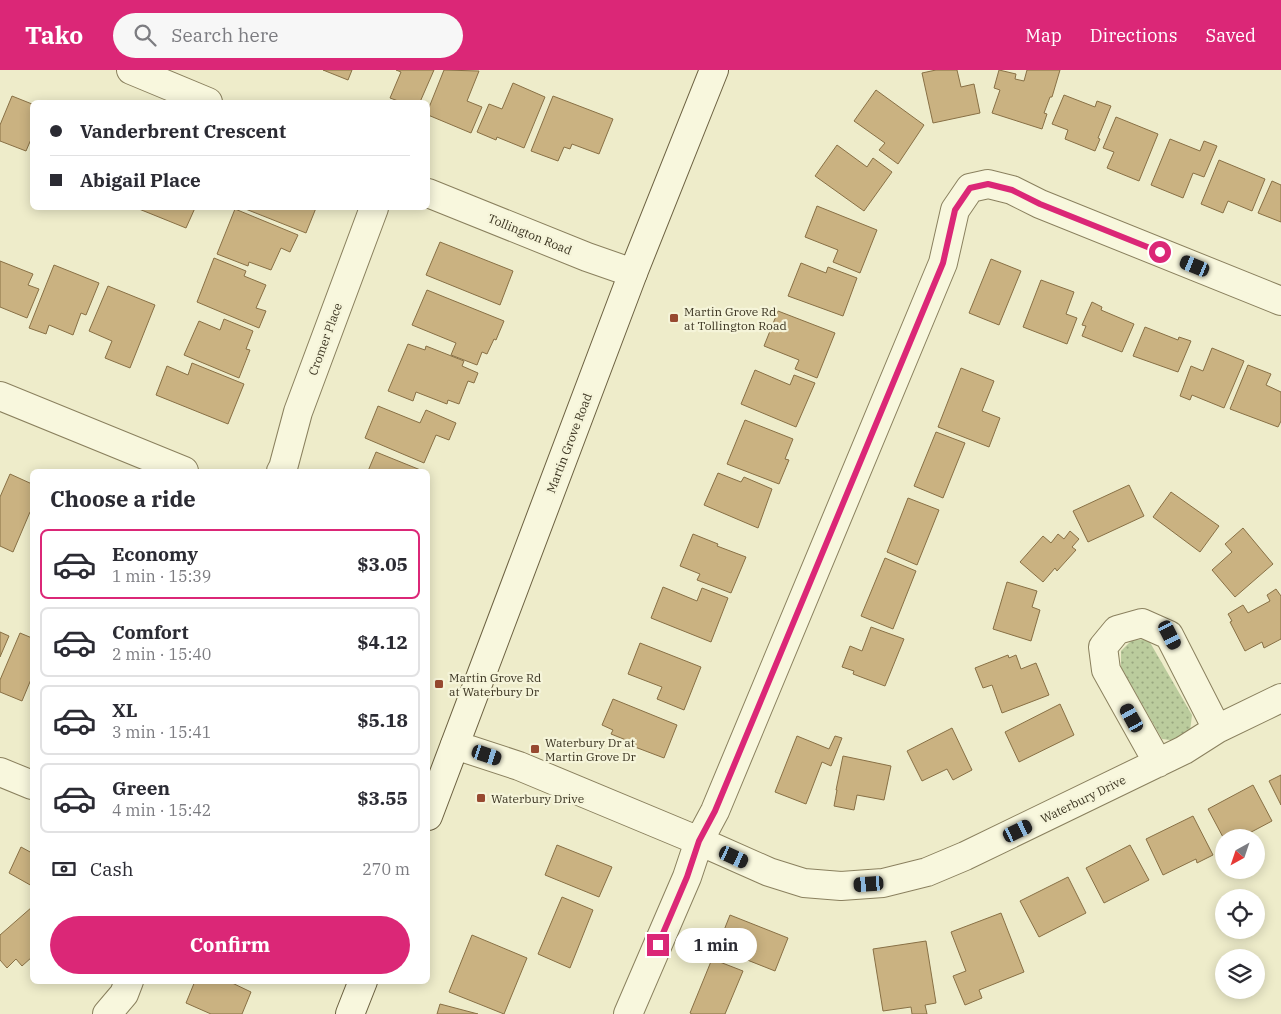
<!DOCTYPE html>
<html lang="en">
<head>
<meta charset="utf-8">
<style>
  :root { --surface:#fff; --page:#f7f7f7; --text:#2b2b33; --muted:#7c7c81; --line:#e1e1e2; --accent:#db2777 }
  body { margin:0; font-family:"IBM Plex Serif",serif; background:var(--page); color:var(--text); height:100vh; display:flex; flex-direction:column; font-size:19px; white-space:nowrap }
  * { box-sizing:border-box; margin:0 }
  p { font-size:16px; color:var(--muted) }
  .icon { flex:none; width:28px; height:28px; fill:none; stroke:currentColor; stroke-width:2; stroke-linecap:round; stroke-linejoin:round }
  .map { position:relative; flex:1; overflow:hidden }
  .panel { position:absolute; left:30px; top:399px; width:400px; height:515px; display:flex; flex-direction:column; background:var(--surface); border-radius:8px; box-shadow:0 2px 12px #0003 }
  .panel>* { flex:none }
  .guide { position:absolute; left:30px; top:30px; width:400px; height:110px; border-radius:8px; box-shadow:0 2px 12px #0003; display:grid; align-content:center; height:110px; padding:0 20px; background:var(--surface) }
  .needle { width:32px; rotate:220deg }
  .fabs { position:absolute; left:1215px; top:759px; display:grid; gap:10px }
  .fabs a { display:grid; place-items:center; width:50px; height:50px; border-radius:50%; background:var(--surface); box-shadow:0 2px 12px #0003; font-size:25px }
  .end { position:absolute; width:22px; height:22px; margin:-11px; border:6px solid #db2777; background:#fff; box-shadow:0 0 0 2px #fff }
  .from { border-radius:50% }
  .bubble { position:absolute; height:35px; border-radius:18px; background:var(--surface); box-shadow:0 2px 12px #0003; font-size:16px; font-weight:700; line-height:35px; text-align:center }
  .car { position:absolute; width:15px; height:30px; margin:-15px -8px; border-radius:6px; box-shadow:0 0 4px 1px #0007; background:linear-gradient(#222 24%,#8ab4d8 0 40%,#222 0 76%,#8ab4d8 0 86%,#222 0) }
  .guide b { display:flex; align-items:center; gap:18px; height:48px; font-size:19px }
  .guide b+b { border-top:1px solid var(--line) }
  .guide i { width:12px; height:12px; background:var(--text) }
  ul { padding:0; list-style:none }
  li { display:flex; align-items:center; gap:15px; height:70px; margin:0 10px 8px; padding:0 10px; border:2px solid var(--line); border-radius:8px }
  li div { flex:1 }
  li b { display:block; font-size:19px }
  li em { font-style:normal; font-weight:700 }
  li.selected { border-color:var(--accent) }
  li>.icon { width:45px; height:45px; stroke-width:1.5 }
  h2 { padding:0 20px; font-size:22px; line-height:60px }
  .pay { display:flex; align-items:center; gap:12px; height:55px; padding:0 20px; font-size:19px }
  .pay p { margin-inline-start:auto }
  .button { display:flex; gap:10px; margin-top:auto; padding:10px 20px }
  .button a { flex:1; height:58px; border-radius:30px; background:var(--accent); color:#fff; font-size:20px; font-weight:700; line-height:58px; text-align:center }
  header { display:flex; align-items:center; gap:30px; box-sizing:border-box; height:70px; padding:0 25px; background:var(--accent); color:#fff }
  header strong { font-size:24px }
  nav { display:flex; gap:28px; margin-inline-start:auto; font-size:18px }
  .search { width:350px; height:45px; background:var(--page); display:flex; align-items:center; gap:12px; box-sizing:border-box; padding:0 18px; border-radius:28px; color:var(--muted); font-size:19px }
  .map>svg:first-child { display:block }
  .park { fill:url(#park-dots) }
  .building { fill:#cab281; stroke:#887045 }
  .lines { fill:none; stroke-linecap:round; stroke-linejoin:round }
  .street-casing { stroke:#8a805e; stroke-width:30 }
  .secondary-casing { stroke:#6c6141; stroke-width:30 }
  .street { stroke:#f8f7dd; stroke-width:28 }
  .secondary { stroke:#f8f7dd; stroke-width:28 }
  .route { stroke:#db2777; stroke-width:6 }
  .poi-dot { fill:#974930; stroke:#f5f4d9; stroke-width:2 }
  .labels { text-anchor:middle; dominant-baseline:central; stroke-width:4.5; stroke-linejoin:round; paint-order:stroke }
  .street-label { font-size:12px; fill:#3b3421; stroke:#f5f4d9 }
  .poi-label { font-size:12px; fill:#3b3421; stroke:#f5f4d9; text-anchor:start }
</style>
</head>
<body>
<header>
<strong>Tako</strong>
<div class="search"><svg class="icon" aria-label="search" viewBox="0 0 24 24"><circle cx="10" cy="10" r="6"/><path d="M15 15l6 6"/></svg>Search here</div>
<nav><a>Map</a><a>Directions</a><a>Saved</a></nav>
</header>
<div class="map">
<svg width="1281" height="944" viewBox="0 0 1281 944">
  <defs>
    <pattern id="park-dots" width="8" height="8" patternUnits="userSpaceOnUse" patternTransform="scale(1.25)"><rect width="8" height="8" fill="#bbcc9d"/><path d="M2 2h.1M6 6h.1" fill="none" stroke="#99a680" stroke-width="1.8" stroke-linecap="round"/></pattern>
  </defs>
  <rect width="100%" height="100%" fill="#eeecca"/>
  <path class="park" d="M1148,569L1192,645L1190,661L1178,671L1162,669L1121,597V581L1132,570Z"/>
  <path class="building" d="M323,0H352L348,10Z
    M396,0H434L420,32H401L390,28L401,2Z
    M444,0L479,1L467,31L482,37L471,63L428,45V40Z
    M936,0H957L961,17L974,14L980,43L933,53L922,3Z
    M999,0L1016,4L1015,9L1024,11L1027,0H1060L1052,27H1050L1044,43L1047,44L1042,59L992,43L1000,20L994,18Z
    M513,13L545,27L524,78L497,67L496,70L477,62L489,34L502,39Z
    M876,20L924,55L898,94L879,80L885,73L854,51Z
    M1064,25L1095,37L1097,31L1111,36L1098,68L1100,69L1095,81L1065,69L1068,60L1052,54Z
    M12,26L32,34V67L26,81L0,71V55Z
    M553,26L613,49L599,84L572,74L570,79L564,77L558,91L531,81Z
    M1116,47L1158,64L1139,111L1107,98L1114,82L1103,78Z
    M1170,69L1200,81L1204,71L1217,76L1204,107L1193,103L1183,128L1151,115Z
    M837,75L867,97L873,88L892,102L864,141L815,106Z
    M1219,90L1265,109L1252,141L1228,131L1223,143L1201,134Z
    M1272,111L1281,115V152L1258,143Z
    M817,136L877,160L860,203L833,192L838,180L805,167Z
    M140,138H195L186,158L139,139Z
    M243,138H316L306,163Z
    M235,139L298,165L290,182L281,178L271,200L249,192L248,196L217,184Z
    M440,172L513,201L500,235L426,205Z
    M214,188L246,201L244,206L266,215L256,238L266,241L259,258L197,232Z
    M991,189L1021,201L999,255L969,243Z
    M0,191L33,204L28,215L39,219L27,248L0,237Z
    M801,193L826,203L828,197L857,208L843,246L788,226Z
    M54,195L99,213L86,245L81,243L73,265L49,255L46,264L29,258Z
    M1041,210L1074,222L1066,244L1077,248L1067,274L1023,257Z
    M108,216L155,235L130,298L105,288L112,271L89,261Z
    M427,220L504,251L496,270L494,269L487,284L482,282L477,295L451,285L456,273L412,255Z
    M1092,232L1102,237L1101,240L1134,254L1122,282L1082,266L1086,256L1082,255Z
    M778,241L835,263L817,308L795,299L799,290L764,276Z
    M224,249L253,261L246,279L250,280L239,308L184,285L199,251L220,260Z
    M1145,257L1178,270L1179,267L1191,271L1178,302L1133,286Z
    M408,274L425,280L426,276L464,291L462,296L478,303L474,313L468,311L459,334L448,330L447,334L416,322L413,331L388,321Z
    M1212,278L1244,291L1224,338L1192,325L1190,330L1180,326L1191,296L1203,301Z
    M192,293L244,314L228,354L156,325L167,296L188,305Z
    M1248,295L1271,304L1266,315L1281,322V351L1278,357L1230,339Z
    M961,298L994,311L982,341L1000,348L989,377L938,357Z
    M755,300L790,315L794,305L815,313L796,357L741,334Z
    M378,336L420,353L426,340L456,353L449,370L436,365L424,393L365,368Z
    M745,350L793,369L785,389L789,390L779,414L727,394Z
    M936,362L965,373L943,428L914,416Z
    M376,382L423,401H368Z
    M718,403L741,412L744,407L772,419L758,458L704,435Z
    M10,404L32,414V443L30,442L13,482L0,476V427Z
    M1129,415L1144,446L1088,472L1073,441Z
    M1171,422L1219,456L1200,482L1153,447Z
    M908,428L939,440L917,495L887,482Z
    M1243,458L1273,494L1235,527L1212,500L1232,482L1225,474Z
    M1070,461L1079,469L1072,477L1076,480L1057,501L1055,498L1043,512L1020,492L1043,466L1051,473L1058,464L1064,469Z
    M693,464L718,474L717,476L746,487L731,523L697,510L700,504L680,496Z
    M885,488L916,501L893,559L861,546Z
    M1007,512L1037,521L1032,537L1040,540L1031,571L993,559Z
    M663,517L697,531L702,518L728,528L711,572L651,548Z
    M1276,519L1281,526V569L1264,578L1262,572L1245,581L1230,552L1232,551L1228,544L1243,535L1248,543L1270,531L1267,525Z
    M871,557L904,569L885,616L853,604L854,601L842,597L850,576L862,581Z
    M0,562L9,566L0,587Z
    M20,563L32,568V607L22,631L0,622V610Z
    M640,573L701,597L684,640L657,629L662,617L628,604Z
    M1008,585L1009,588L1016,585L1021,599L1036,593L1049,625L1002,643L992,615L983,618L975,598Z
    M613,629L677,655L664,688L635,677L636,674L611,664L613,660L602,655Z
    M1060,634L1074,665L1019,692L1005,662Z
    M952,658L972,700L953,710L947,699L922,711L907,681Z
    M797,666L829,679L835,666L842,668L831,696L822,692L806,734L775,722Z
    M843,686L891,696L884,730L857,725L854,740L834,736L837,720H836Z
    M1281,705V735L1269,711Z
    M1253,715L1272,751L1240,768H1224V769L1208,739Z
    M1193,746L1213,785L1197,793L1196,789L1163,805L1146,769Z
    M557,775L612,797L599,827L545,805Z
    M1130,775L1149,810L1104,833L1086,798Z
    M21,777L32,783V816L9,803Z
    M1068,807L1086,843L1039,867L1020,831Z
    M562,827L593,840L570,898L538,884Z
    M32,837V887L22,896L16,889L7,898L0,890V865Z
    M1001,843L1024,902L979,920L982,928L965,935L953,906L966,901L951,862Z
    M730,845L788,868L775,901L717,878Z
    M472,865L527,888L504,944L449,922Z
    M926,871L936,933L925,935L927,944H912L911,937L883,941L873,879Z
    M712,889L743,901L725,944H692L690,943Z
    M195,911H228L251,922L242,944H211L186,933Z
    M440,934L478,944H437Z"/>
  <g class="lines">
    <defs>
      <path id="street" d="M131,0L208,32
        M428,123L587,187L633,203
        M0,326L184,401
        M281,401L283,398L298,342L374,138
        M455,675L519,696L699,771L769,802L804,813L841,816L883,813L927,802L965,786L1184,680L1217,659L1281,628
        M1158,693L1106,600L1103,577L1117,560L1142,553L1169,565L1217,659
        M0,702L32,715
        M107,944L124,924L129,911
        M628,944L687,807L699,771L715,741L943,193L955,140L970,118L988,114L1012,120L1040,134L1281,231"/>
      <path id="secondary" d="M428,746L633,203L714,0
        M350,944L363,911"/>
    </defs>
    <use href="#street" class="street-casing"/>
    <use href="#secondary" class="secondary-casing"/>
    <use href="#street" class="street"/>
    <use href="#secondary" class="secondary"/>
  </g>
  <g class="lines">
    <path class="route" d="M658,875L687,807L699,771L715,741L943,193L955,140L970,118L988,114L1012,120L1040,134L1160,182"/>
  </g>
  <g class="poi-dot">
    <rect x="669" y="243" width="10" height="10" rx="2.5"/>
    <rect x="434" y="609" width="10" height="10" rx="2.5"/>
    <rect x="530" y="674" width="10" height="10" rx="2.5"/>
    <rect x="476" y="723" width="10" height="10" rx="2.5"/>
  </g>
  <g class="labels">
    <g class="street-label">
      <text transform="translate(530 164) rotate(22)">Tollington Road</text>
      <text transform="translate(325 269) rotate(-70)">Cromer Place</text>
      <text transform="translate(569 373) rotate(-69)">Martin Grove Road</text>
      <text transform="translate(1083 729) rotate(-26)">Waterbury Drive</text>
    </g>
    <g class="poi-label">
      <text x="684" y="241">Martin Grove Rd<tspan x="684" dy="14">at Tollington Road</tspan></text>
      <text x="449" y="607">Martin Grove Rd<tspan x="449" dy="14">at Waterbury Dr</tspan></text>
      <text x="545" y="672">Waterbury Dr at<tspan x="545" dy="14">Martin Grove Dr</tspan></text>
      <text x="491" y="728">Waterbury Drive</text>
    </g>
  </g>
</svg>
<div class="fabs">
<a><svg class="needle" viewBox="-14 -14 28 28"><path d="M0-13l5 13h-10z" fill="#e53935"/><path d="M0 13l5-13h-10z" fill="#7c7c81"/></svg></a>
<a><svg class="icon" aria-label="locate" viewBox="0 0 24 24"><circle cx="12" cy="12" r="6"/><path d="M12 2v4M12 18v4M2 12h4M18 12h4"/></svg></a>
<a><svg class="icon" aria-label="layers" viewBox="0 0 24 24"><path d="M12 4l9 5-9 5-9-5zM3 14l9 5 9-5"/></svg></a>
</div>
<i class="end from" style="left:1160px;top:182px"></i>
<i class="end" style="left:658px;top:875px"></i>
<div class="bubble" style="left:675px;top:858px;width:82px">1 min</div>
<i class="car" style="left:1195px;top:196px;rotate:292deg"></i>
<i class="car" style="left:1170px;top:565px;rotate:153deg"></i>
<i class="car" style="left:1132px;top:648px;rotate:331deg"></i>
<i class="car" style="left:487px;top:685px;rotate:108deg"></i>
<i class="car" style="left:1018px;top:761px;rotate:64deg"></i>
<i class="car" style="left:734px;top:787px;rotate:115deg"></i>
<i class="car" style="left:869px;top:814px;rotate:266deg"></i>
<div class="guide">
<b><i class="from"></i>Vanderbrent Crescent</b>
<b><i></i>Abigail Place</b>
</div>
<section class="panel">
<h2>Choose a ride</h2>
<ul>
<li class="selected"><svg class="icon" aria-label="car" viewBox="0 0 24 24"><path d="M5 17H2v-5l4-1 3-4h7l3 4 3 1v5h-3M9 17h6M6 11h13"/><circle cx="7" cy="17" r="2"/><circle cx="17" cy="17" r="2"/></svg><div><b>Economy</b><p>1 min · 15:39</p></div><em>$3.05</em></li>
<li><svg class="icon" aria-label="car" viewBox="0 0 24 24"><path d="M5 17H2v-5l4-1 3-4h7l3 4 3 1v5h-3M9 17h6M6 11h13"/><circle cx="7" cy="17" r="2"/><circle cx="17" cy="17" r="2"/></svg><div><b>Comfort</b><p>2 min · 15:40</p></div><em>$4.12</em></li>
<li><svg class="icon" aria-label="car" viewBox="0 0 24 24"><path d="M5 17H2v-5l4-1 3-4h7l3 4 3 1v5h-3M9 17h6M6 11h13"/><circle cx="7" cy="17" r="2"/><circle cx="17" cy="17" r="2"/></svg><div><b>XL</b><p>3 min · 15:41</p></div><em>$5.18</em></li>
<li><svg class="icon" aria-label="car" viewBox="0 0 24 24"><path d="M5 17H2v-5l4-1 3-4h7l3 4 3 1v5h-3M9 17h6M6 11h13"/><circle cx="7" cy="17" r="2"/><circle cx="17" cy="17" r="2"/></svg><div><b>Green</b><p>4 min · 15:42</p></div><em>$3.55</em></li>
</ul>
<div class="pay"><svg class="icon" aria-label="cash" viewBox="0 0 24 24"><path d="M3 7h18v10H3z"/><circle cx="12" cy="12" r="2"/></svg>Cash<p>270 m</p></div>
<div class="button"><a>Confirm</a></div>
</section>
</div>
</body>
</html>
